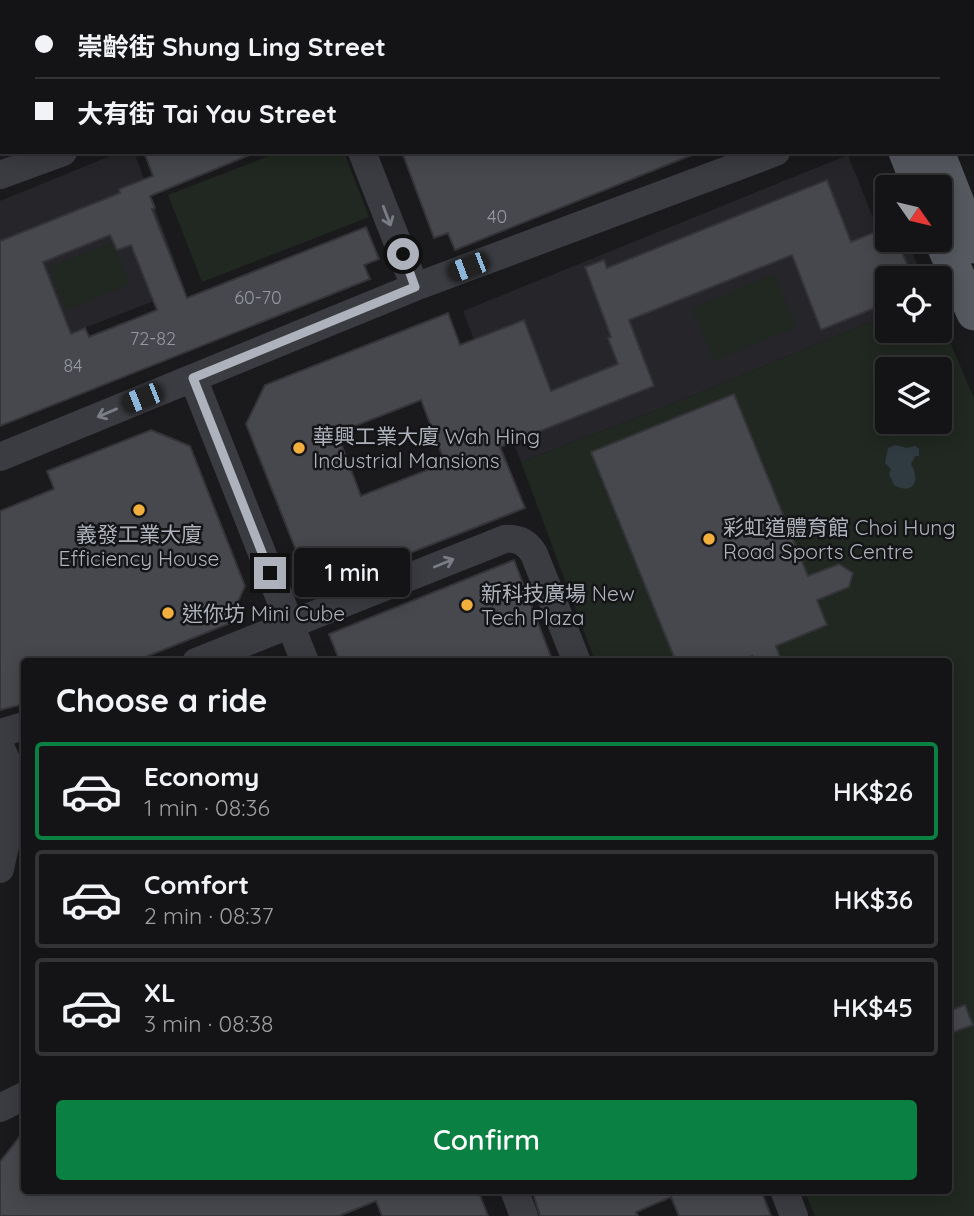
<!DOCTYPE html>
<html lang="en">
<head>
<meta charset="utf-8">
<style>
  :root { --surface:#141416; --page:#212123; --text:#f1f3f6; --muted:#9d9ea1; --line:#333335; --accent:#0b8043 }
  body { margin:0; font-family:Quicksand,"Noto Sans TC",sans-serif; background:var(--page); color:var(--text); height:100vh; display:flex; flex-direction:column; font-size:26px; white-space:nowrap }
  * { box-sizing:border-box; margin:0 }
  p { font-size:23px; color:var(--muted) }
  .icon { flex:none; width:38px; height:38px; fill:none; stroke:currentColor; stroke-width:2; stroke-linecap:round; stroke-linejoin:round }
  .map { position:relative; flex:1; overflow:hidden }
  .sheet { position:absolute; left:21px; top:658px; width:931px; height:536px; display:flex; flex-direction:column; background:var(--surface); border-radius:7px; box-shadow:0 4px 18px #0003,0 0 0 2px var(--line) }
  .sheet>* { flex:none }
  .banner { position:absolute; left:0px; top:0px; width:975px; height:154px; box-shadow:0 4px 18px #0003,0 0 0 2px var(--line); display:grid; align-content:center; height:154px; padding:0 35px; background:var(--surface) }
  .needle { width:46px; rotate:124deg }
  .buttons { position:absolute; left:875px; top:175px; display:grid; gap:14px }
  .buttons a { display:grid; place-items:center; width:77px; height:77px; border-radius:7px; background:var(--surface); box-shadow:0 4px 18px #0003,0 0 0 2px var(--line); font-size:35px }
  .end { position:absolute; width:32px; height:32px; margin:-16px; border:9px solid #adb2bc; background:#111; box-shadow:0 0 0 4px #111 }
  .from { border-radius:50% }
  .bubble { position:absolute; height:49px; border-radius:7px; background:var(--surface); box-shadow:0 4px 18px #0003,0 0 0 2px var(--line); font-size:23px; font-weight:600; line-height:49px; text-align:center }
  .car { position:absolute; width:21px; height:42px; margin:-21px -10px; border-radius:9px; box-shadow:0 0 5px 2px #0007; background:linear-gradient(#222 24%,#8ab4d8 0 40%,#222 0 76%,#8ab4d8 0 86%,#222 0) }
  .banner b { display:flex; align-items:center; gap:24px; height:66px; font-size:26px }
  .banner b+b { border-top:2px solid var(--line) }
  .banner i { width:18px; height:18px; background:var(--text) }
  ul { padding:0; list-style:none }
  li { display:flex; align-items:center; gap:21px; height:98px; margin:0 14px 10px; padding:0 21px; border:4px solid var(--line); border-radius:7px }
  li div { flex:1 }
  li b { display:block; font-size:26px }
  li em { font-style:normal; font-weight:600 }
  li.active { border-color:var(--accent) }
  li>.icon { width:63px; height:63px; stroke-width:1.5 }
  h2 { padding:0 35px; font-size:32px; line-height:84px }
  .primary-button { display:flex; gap:14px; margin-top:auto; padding:14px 35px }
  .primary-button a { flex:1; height:80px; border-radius:7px; background:var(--accent); color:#fff; font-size:28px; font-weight:600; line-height:80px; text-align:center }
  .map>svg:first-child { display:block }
  .built { fill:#26262a }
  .green { fill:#202821; fill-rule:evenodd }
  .water { fill:#303a41 }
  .building { fill:#47484d; stroke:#343439; stroke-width:2; fill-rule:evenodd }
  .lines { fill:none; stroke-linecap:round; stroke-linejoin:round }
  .minor { stroke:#3b3c42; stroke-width:28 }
  .major { stroke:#575961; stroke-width:35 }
  .oneway { stroke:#7a7d85 }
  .route { stroke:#adb2bc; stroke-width:9 }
  .poi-dot { fill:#f1b03e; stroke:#151518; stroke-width:2.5 }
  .labels { text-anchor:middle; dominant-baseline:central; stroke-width:5; stroke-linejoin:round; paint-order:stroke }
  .number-label { font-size:18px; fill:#9498a0 }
  .poi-label { font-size:21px; fill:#adb2bc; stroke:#151518; text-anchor:start }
</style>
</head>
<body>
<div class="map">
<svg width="974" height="1216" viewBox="0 0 974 1216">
  <rect width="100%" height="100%" fill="#1a1a1d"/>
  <path class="built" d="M120,152H134L185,289L38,346L0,250V201Z
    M848,155L875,223L887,218V240H907L923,278H887V315L667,406L521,462L463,311Z"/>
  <path class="green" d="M279,152H344L369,217L202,282L168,195Z
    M113,242L130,284L66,310L49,267Z
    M774,274L796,327L714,361L692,308Z
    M887,315V331H940V319L974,398V1216H815L804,1190H948V662L595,661L521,462L667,406ZM887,369H940V422H887Z"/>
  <path class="water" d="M895,445L907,448L915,446L919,449V456H915L911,464C921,481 913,496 894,485L889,474L891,469L885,463L888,448Z"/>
  <path class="building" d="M144,152H257L150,196L155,208L152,209L187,298L366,227L379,259L364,265L370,279L0,426V241L120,193L119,189L153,176ZM110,235L117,250L131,245L157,310L89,337L85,328L71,334L43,262Z
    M402,152H697V153L455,250L448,233L434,238Z
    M827,180L851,242L887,227V240H897L913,278H887V303L821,330L792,255L629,320L654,386L500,447L525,508L341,580L301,563L246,424L265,385L448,313L460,345L524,320L551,391L618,364L608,338L611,337L585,267L604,260L607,268ZM421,400L445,463L361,496L337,433Z
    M734,394L808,576L839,564L853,573L849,587L817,600L827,625L776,646L782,662H754L752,656L739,662H676L591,452Z
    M151,430L190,446L245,586L228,624L133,662H24V704L0,710V511L54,489L47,471Z
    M514,560L553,662H340L329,634Z
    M965,1005L973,1025L948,1034V1011Z
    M24,1131V1190H478L488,1216H382L376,1201L339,1216H0V1162Z
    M532,1190H761L771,1216H679L671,1197L636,1212L638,1216H540Z"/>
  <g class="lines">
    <path class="minor" d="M302,0V2
      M679,0L680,2
      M973,74H974
      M0,92L2,97
      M362,152L415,287
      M0,175L63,152
      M193,378L305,662
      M0,457L415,287L776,152
      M196,662L505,539C518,538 527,542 534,554L577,662
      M0,733L24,726
      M0,746L8,764L13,810
      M0,869L13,810L24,786
      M0,1108L24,1096
      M514,1190L524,1216
      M784,1190L794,1216"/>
    <path class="major" d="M876,0L877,2
      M906,152L920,187
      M937,152L974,246
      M940,237L974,313"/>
  </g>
  <defs><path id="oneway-shaft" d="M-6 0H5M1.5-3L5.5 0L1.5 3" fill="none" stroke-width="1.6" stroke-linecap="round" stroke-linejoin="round" transform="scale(1.75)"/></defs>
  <g class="oneway">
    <use href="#oneway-shaft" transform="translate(387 216) rotate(69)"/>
    <use href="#oneway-shaft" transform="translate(107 413) rotate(157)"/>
    <use href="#oneway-shaft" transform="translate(444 563) rotate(-22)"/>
  </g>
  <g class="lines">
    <path class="route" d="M270,573L193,378L415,287L403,254"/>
  </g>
  <g class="poi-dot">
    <circle cx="299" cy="448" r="7"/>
    <circle cx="139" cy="510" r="7"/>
    <circle cx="709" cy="539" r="7"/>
    <circle cx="467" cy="605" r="7"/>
    <circle cx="168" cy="613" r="7"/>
  </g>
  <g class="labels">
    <g class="number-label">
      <text x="497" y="216">40</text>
      <text x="258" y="297">60-70</text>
      <text x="153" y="338">72-82</text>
      <text x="73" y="365">84</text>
    </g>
    <g class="poi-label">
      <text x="313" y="436">華興工業大廈 Wah Hing<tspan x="313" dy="24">Industrial Mansions</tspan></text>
      <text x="723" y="527">彩虹道體育館 Choi Hung<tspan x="723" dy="24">Road Sports Centre</tspan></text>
      <text x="139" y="534" text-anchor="middle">義發工業大廈<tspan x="139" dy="24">Efficiency House</tspan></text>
      <text x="481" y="593">新科技廣場 New<tspan x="481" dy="24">Tech Plaza</tspan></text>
      <text x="182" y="613">迷你坊 Mini Cube</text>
    </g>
  </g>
</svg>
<div class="buttons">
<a><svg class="needle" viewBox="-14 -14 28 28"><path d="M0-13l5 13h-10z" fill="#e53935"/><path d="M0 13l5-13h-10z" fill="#9d9ea1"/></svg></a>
<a><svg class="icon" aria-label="locate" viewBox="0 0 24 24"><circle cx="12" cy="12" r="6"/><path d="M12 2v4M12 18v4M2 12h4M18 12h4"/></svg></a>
<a><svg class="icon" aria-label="layers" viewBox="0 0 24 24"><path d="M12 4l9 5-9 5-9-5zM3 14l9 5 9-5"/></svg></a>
</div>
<i class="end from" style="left:403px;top:254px"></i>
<i class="end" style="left:270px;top:573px"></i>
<div class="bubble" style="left:294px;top:548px;width:116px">1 min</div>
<i class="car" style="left:468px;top:267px;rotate:249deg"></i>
<i class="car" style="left:142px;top:398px;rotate:248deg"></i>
<div class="banner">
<b><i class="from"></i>崇齡街 Shung Ling Street</b>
<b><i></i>大有街 Tai Yau Street</b>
</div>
<section class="sheet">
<h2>Choose a ride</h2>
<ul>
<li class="active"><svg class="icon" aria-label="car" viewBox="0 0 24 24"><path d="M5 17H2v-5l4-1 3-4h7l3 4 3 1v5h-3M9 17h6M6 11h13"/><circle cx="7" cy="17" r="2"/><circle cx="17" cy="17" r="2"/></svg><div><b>Economy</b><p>1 min · 08:36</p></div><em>HK$26</em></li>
<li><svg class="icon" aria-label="car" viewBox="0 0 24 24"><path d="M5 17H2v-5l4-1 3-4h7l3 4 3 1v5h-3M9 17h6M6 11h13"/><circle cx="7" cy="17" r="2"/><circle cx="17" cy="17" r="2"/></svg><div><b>Comfort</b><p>2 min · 08:37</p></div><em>HK$36</em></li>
<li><svg class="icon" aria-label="car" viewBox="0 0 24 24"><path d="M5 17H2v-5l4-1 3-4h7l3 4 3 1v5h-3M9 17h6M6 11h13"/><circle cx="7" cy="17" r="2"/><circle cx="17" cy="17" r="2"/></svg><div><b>XL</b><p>3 min · 08:38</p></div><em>HK$45</em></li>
</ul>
<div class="primary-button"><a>Confirm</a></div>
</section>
</div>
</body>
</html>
